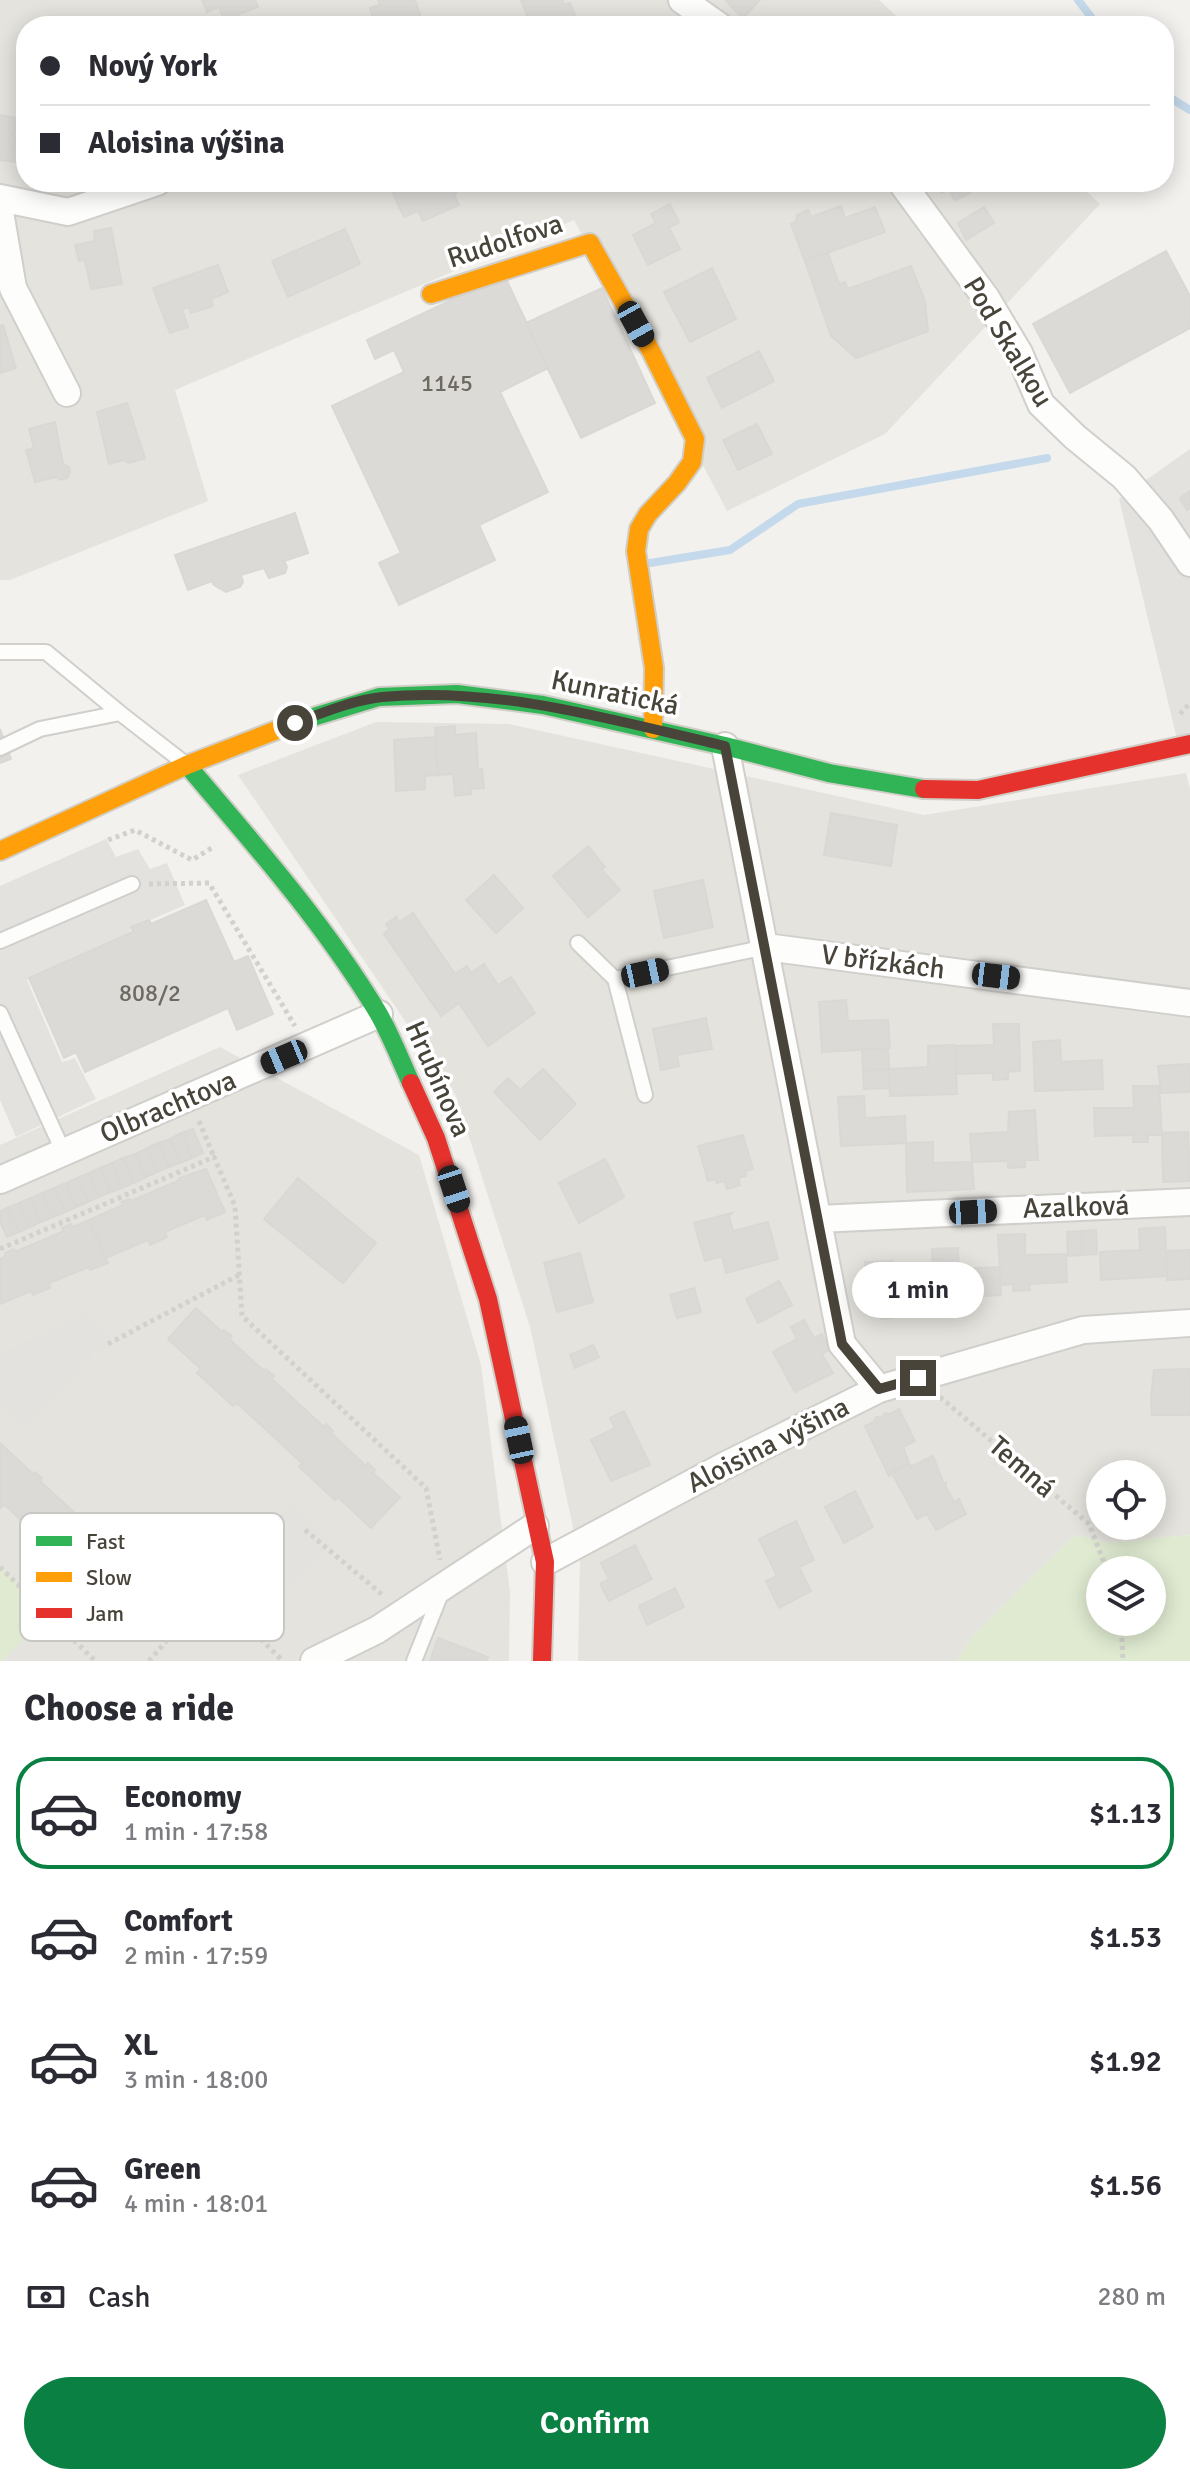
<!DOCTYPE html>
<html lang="en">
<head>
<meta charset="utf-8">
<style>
  :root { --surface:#fff; --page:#f7f7f7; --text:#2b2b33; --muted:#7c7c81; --line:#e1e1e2; --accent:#0b8043 }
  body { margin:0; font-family:Signika,sans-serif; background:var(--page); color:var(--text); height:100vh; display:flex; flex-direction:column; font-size:30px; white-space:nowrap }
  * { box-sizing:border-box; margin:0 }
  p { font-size:26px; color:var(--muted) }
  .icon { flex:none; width:44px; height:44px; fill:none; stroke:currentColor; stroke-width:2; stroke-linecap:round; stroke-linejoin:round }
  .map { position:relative; height:1661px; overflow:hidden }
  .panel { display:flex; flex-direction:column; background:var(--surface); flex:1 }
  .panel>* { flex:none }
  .guide { position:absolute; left:16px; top:16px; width:1158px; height:176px; border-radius:32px; box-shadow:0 4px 20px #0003; display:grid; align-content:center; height:176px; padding:0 24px; background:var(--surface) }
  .fabs { position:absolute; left:1086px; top:1460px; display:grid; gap:16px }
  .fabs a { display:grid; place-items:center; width:80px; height:80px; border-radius:50%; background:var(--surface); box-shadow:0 4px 20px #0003; font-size:40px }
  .end { position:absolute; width:36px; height:36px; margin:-18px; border:10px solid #48443a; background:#fff; box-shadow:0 0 0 4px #fff }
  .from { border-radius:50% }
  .bubble { position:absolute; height:56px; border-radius:28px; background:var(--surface); box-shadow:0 4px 20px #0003; font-size:26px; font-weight:600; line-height:56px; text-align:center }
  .car { position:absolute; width:24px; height:48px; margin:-24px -12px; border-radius:10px; box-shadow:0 0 6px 2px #0007; background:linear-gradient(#222 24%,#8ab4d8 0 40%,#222 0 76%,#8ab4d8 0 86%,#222 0) }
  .guide b { display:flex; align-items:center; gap:28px; height:76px; font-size:30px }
  .guide b+b { border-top:2px solid var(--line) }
  .guide i { width:20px; height:20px; background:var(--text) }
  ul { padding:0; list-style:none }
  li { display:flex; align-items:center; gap:24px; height:112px; margin:0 16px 12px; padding:0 8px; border:4px solid transparent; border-radius:32px }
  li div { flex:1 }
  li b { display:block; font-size:30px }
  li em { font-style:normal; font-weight:600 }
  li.current { border-color:var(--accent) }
  li>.icon { width:72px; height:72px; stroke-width:1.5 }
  h2 { padding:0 24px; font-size:36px; line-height:96px }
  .pay { display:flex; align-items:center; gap:20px; height:88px; padding:0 24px; font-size:30px }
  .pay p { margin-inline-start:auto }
  .primary-button { display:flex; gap:16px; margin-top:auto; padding:16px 24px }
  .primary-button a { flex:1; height:92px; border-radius:48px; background:var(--accent); color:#fff; font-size:32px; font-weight:600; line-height:92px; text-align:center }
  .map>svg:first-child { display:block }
  .residential { fill:#e5e3dd; fill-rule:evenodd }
  .industrial { fill:#e4e2de }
  .green { fill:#dfead1; fill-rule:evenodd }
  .parking { fill:#e4e2df }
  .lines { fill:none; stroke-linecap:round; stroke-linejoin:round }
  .stream { stroke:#c4d9eb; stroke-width:8 }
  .building { fill:#dcdad7; stroke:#dad8d4; stroke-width:2 }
  .lane-casing { stroke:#d0cfcc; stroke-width:18 }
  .street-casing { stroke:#d0cfcc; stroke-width:30 }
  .fast-casing { stroke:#d0cec6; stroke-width:22 }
  .slow-casing { stroke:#d0cec6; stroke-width:22 }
  .jam-casing { stroke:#d0cec6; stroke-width:22 }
  .path { stroke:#d2d1cc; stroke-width:5; stroke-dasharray:4 4; stroke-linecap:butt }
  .lane { stroke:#fdfdfc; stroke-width:14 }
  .street { stroke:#fdfdfc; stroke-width:26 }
  .fast { stroke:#30b455; stroke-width:18 }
  .slow { stroke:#ff9f0a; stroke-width:18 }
  .jam { stroke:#e5322d; stroke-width:18 }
  .route { stroke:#48443a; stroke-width:10 }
  .labels { text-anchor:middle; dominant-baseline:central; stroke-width:7; stroke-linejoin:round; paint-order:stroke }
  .number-label { font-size:24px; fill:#6e6a62 }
  .street-label { font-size:28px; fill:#48443a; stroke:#fff }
  .key { fill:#fff; stroke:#c8c7c4; stroke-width:2 }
  .key-label { font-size:22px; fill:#48443a }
</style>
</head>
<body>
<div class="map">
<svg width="1190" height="1661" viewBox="0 0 1190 1661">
  <rect width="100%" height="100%" fill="#f2f1ee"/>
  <path class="residential" d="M0,0H879L907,26H26V182H1077L1100,204L885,434L727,511L574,220L175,390L208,501L10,580H0Z
    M376,722L509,724L924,815L1186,773L1190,789V1535L1109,1543L1075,1535L970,1639L957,1661H578L580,1560L530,1327L456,1096L238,775ZM1100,1474H1152V1526H1100Z
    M220,1047L419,1155L481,1365L510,1592L509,1661H0V1145Z"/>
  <path class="industrial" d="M1190,449V744L1179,747L1119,499Z"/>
  <path class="green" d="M1075,1535L1109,1543L1190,1535V1661H957L970,1639ZM1152,1570V1622H1100V1570Z
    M0,1567L48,1613L2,1661H0Z"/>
  <path class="parking" d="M106,839L116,857L138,849L150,869L167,863L185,905L130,929L131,933L27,980L62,1062L75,1058L96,1099L16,1137L0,1100V886Z
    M87,1313L111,1337L23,1426L0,1404V1355Z
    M290,1505L332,1543L247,1637L203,1595Z"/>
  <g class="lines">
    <path class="stream" d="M1078,0L1098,26
      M1164,94L1190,110
      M650,563L730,550L798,504L1047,458"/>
  </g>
  <path class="building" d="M202,0H255L258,7L224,20L219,7L207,12Z
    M378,0H415L424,26H376L370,8L380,5Z
    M521,0H562L564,5L570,3L575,15L569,17L572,26H531Z
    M725,0H760L743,18Z
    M0,115L17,118L14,135L19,141L16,162L0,160Z
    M474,182L454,194L459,205L423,221L418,211L404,217L388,183Z
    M935,182H989L955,201L949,190L941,193Z
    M670,204L679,222L669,228L680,249L648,265L633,235L656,223L651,214Z
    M841,206L845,218L875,207L885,232L805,261L791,224L796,222L797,215L808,210L811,217Z
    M984,207L994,223L966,240L958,223Z
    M111,228L122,284L91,289L85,260L79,261L75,245L95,241L94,231Z
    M345,229L360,264L288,297L272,261Z
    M1166,251L1190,296V328L1070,393L1033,324Z
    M828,253L839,284L845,282L848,289L911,266L925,301L928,331L856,358L831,336L805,261Z
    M218,265L228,292L211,299L213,306L191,313L189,307L182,309L188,327L170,333L153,288Z
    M712,268L736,319L690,342L664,292Z
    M504,275L548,368L500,392L548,492L479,525L495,560L399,605L379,563L401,553L332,406L404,372L394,350L375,359L367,340Z
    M602,288L655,403L581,438L526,323Z
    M3,325L16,368L0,373V326Z
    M759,351L774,381L722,408L707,378Z
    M127,403L145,458L129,463L123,460L109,464L97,412Z
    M55,422L63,464L69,467L70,473L67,478L61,480L56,477L35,482L26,450L34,448L29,429Z
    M757,424L772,454L738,470L723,440Z
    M1190,491V508L1187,510L1180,498Z
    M295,513L308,553L284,561L287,567L285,573L269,578L264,568L241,575L243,582L240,587L226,592L214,585L212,581L188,590L175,555Z
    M455,726V735L476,733L478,769H482L484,788L471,789V794L455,796L453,774L438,775L435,728Z
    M0,729L11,759L0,763Z
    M435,737L438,775L425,776V789L396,791L394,740Z
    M831,813L897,825L891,866L824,855Z
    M588,846L605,867L602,870L620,890L588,917L553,876Z
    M494,875L523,908L496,933L466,900Z
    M703,880L713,927L664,938L654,891Z
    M206,900L234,962L248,956L273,1014L237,1030L228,1008L85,1072L76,1052L64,1058L29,978L133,932L131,927L149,920L151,924Z
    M413,913L455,974L467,966L471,973L484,964L498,985L511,977L535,1013L488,1046L459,1003L441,1016L384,934L389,929L386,924L396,917L399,922Z
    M846,1000L848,1021L888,1020L890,1048L822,1052L819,1002Z
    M706,1018L712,1049L677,1055L679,1066L661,1070L653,1029Z
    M993,1024H1019L1020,1071L1008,1072V1079L993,1080V1073L956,1074L955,1046L994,1045Z
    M1060,1040L1061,1062L1102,1060L1103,1089L1035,1091L1033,1042Z
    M955,1045L957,1094L890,1096L889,1069L928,1067V1046Z
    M888,1048L889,1069L863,1071L862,1049Z
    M1190,1064V1092L1161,1093L1158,1066Z
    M543,1069L576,1104L540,1140L494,1092L508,1078L520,1090Z
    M889,1069V1088L864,1089L863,1071Z
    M1133,1086H1159L1162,1135H1148V1142H1133V1135L1095,1136L1094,1108H1134Z
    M864,1096L865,1118L905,1116L906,1143L841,1146L838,1097Z
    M1035,1110L1038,1160H1025V1167L1008,1168V1161L972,1162L970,1134L1008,1132L1009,1112Z
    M193,1129L203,1153L192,1158L181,1133Z
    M1188,1132L1190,1181L1163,1182L1162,1133Z
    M181,1133L192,1158L180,1163L170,1139Z
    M743,1135L753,1169L745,1171L746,1176L738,1178L740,1185L727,1189L725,1181L717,1183L715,1179L708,1181L698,1146Z
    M170,1139L180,1163L169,1167L158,1143Z
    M933,1142V1163L972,1162L974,1189L907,1192L906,1143Z
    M158,1143L169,1167L157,1172L147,1148Z
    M147,1148L157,1172L146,1177L135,1154Z
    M135,1154L146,1177L134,1183L123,1158Z
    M123,1158L134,1183L122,1188L112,1163Z
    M605,1159L624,1197L579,1223L559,1183Z
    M112,1163L122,1188L111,1192L100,1168Z
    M100,1168L111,1192L99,1197L89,1173Z
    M206,1169L225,1212L207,1220L205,1215L165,1232L167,1237L150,1245L148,1240L106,1258L89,1220L123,1205L121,1202L130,1199L131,1201L180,1180L179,1178Z
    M89,1173L99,1197L88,1202L77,1178Z
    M77,1178L88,1202L76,1207L66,1183Z
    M298,1178L376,1243L343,1283L264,1219Z
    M66,1183L76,1207L65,1212L54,1188Z
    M54,1188L65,1212L53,1217L42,1193Z
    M42,1193L53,1217L41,1222L31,1198Z
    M31,1198L41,1222L30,1227L19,1203Z
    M19,1203L30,1227L19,1232L7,1208Z
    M7,1208L19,1232L7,1237L0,1222V1211Z
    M732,1213L729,1216L733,1231L768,1222L778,1259L726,1273L722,1256L705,1261L694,1223Z
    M89,1220L108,1263L90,1270L89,1267L49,1283L50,1288L33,1295L31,1291L0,1304V1259L6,1256L5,1253L14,1249L15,1252L64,1231L62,1228L71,1224L73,1227Z
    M1165,1227L1167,1276L1101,1280L1100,1252L1140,1250L1139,1229Z
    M1096,1230L1097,1254L1083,1255L1081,1231Z
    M1081,1231L1083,1255L1068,1256L1067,1232Z
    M1025,1234V1255L1066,1254L1067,1282L1029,1284L1030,1290L1013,1291V1284L1001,1285L998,1235Z
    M958,1248L959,1269L999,1267L1001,1295L963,1297V1304L947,1305L946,1298H934L932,1249Z
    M1190,1250V1279L1167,1280L1166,1251Z
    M580,1253L593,1302L557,1312L544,1263Z
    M892,1261V1282L932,1281L935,1308L897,1311L898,1317L881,1319V1311L868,1312L865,1262Z
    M779,1281L792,1305L758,1323L746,1299Z
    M694,1288L701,1312L677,1318L670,1295Z
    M196,1308L222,1332L224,1330L232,1336L229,1339L264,1371L266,1369L274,1376L271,1378L324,1427L326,1424L333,1431L331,1433L366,1466L368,1463L375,1470L373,1473L400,1497L371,1528L338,1497L335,1500L299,1467L302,1463L237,1403L233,1406L197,1373L201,1369L168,1339Z
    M804,1320L814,1338L822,1334L829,1350L822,1354L833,1373L795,1392L773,1352L797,1339L791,1327Z
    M593,1345L599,1357L575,1368L570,1355Z
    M1190,1369V1415H1152L1151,1397L1154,1370Z
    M899,1409L915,1441L903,1447L909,1463L889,1476L865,1426L874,1422L876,1417L881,1418L885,1413L890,1414Z
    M624,1411L650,1465L611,1481L591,1440L615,1428L610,1418Z
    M0,1443L33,1474L35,1472L42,1478L40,1481L92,1529L94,1527L101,1534L99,1536L134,1569L136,1566L143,1573L141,1575L168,1600L139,1630L106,1599L103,1603L67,1570L70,1566L5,1505L0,1508Z
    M933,1456L944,1484L947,1482L945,1485L954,1502L959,1499L966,1514L936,1530L927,1514L917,1519L891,1472L909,1463L911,1467Z
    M855,1491L873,1527L844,1543L825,1507Z
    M796,1521L814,1560L799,1567L811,1591L779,1608L766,1581L777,1576L759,1539Z
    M635,1545L652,1579L609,1601L600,1584L609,1579L601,1563Z
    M675,1588L684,1607L647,1625L639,1606Z
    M438,1638L488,1657L486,1661H430Z"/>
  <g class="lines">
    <defs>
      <path id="lane" d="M0,652H46L120,713
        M0,748L40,729L120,713L183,762
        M0,941L132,884
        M578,943L615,979L766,947
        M615,979L645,1095
        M0,1013L63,1151
        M414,1661L442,1591"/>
      <path id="street" d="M682,0L719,26
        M901,182L986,298L1019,353L1041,404L1075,437L1124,477L1161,520L1190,563
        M0,198L68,212L157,182
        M0,212L13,288L67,393
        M725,746L842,1344L879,1389
        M766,947L1190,1003
        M0,1180L379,1014
        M818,1219L1190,1202
        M545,1562L724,1466L879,1389L1083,1330L1190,1323
        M314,1661L377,1630L535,1526"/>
      <path id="fast" d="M300,721L379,697L457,694L543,705L725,746L829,773L924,789
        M187,765C254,844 323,922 377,1011C390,1033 400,1059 411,1083"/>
      <path id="slow" d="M431,294L590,243L651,351L695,439L692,462L677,483L648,514L639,529L636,551L654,668L653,729
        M0,851L187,765L300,721"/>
      <path id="jam" d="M924,789L978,790L1190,744
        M411,1083L436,1138L488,1299L545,1562L542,1661"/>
    </defs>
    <use href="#lane" class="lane-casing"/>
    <use href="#street" class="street-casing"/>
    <use href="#fast" class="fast-casing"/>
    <use href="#slow" class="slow-casing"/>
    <use href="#jam" class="jam-casing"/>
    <path class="path" d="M1180,714L1190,703
      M108,840L135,830L192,860L215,846
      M149,884L209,883L295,1026
      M199,1121L214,1157
      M0,1249L214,1157L235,1206L242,1316L426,1488L440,1560
      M108,1344L239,1275
      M940,1397L1089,1524L1107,1570
      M305,1530L384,1596
      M0,1567L95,1661
      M232,1611L283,1661
      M1121,1622L1123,1661
      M149,1661L210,1591"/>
    <use href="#lane" class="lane"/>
    <use href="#street" class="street"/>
    <use href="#fast" class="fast"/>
    <use href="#slow" class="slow"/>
    <use href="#jam" class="jam"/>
  </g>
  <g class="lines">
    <path class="route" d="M295,723C322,713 353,700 382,697C498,686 613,720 725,746L842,1344L879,1389L918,1378"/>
  </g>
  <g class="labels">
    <g class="number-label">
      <text x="447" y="383">1145</text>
      <text x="150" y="993">808/2</text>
    </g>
    <g class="street-label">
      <text transform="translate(505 241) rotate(-18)">Rudolfova</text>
      <text transform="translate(1008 342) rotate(59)">Pod Skalkou</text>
      <text transform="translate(615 693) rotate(12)">Kunratická</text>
      <text transform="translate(883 962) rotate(7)">V břízkách</text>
      <text transform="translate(438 1079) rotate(66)">Hrubínova</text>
      <text transform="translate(168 1107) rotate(-23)">Olbrachtova</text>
      <text transform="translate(1076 1207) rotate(-2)">Azalková</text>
      <text transform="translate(768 1445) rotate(-27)">Aloisina výšina</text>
      <text transform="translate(1022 1467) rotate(41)">Temná</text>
    </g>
  </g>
  <rect x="20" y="1513" width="264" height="128" rx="12" class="key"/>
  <rect x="36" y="1536" width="36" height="10" fill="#30b455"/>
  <rect x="36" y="1572" width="36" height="10" fill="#ff9f0a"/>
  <rect x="36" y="1608" width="36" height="10" fill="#e5322d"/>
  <g class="key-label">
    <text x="86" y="1549">Fast</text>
    <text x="86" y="1585">Slow</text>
    <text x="86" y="1621">Jam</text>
  </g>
</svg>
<div class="fabs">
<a><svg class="icon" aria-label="locate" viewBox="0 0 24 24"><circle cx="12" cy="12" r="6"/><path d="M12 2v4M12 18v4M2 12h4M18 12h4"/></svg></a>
<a><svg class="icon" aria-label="layers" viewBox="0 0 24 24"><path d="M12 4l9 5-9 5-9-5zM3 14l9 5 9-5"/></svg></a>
</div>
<i class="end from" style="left:295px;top:723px"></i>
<i class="end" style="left:918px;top:1378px"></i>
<div class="bubble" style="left:852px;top:1262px;width:132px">1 min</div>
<i class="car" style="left:636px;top:324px;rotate:151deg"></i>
<i class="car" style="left:645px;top:973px;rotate:78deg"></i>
<i class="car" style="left:996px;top:976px;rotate:97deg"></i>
<i class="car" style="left:284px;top:1057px;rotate:247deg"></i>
<i class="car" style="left:454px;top:1189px;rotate:162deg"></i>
<i class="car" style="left:973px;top:1212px;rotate:87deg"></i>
<i class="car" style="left:519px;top:1440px;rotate:348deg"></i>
<div class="guide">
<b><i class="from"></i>Nový York</b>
<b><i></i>Aloisina výšina</b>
</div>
</div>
<section class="panel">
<h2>Choose a ride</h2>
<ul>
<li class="current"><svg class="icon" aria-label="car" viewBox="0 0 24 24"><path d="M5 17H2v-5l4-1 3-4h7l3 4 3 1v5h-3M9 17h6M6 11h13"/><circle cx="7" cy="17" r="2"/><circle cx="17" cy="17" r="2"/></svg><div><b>Economy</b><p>1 min · 17:58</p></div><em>$1.13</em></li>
<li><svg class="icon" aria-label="car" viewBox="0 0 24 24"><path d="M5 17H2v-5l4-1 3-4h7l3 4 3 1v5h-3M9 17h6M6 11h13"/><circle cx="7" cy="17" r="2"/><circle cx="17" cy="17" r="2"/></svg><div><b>Comfort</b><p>2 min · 17:59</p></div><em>$1.53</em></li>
<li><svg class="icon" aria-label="car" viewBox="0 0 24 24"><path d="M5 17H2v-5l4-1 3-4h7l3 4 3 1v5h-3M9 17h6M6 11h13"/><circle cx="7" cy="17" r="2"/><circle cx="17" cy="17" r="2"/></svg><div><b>XL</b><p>3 min · 18:00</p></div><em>$1.92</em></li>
<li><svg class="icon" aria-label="car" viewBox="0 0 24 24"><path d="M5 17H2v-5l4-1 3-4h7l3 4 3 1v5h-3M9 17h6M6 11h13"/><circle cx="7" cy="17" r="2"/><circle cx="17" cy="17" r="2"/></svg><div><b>Green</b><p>4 min · 18:01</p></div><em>$1.56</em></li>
</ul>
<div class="pay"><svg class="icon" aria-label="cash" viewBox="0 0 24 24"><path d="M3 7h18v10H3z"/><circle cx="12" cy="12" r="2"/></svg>Cash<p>280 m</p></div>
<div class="primary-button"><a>Confirm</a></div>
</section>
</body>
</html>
